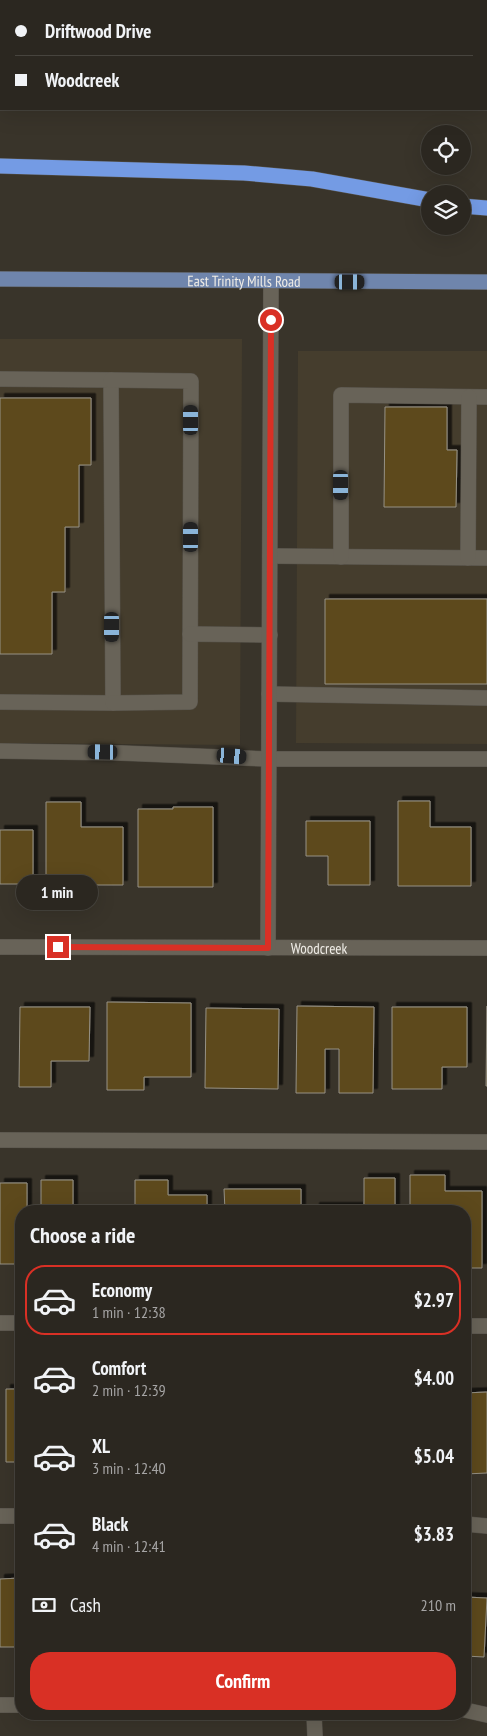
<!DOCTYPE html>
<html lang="en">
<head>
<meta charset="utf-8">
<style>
  :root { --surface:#2b2720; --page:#37332d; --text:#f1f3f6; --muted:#a6a5a5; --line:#47443e; --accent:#d93025 }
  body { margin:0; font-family:"PT Sans Narrow",sans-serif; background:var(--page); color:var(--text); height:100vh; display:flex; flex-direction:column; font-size:19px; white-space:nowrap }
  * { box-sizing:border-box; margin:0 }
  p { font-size:16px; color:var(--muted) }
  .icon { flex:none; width:28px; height:28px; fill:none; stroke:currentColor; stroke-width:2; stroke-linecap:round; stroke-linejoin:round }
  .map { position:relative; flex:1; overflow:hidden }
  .drawer { position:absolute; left:15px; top:1205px; width:456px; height:515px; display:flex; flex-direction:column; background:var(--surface); border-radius:20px; box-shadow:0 5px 20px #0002,0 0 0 1px var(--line) }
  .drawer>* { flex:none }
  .banner { position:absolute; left:0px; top:0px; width:488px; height:110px; box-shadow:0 5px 20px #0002,0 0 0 1px var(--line); display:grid; align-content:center; height:110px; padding:0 15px; background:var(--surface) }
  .tools { position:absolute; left:421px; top:125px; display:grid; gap:10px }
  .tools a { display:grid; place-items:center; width:50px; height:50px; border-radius:50%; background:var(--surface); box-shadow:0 5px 20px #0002,0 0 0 1px var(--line); font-size:25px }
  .end { position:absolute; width:22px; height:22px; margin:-11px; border:6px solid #d93025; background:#fff; box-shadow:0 0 0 2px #fff }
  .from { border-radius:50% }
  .bubble { position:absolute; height:35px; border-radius:18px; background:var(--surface); box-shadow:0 5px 20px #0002,0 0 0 1px var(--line); font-size:16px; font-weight:700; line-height:35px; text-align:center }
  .car { position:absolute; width:15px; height:30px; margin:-15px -8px; border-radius:6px; box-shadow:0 0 4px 1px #0007; background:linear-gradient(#222 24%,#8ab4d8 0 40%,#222 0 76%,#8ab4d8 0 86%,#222 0) }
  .banner b { display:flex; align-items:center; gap:18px; height:48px; font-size:19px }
  .banner b+b { border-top:1px solid var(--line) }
  .banner i { width:12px; height:12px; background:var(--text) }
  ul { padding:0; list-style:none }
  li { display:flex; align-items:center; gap:15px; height:70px; margin:0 10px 8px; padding:0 5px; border:2px solid transparent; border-radius:20px }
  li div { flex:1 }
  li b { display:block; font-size:19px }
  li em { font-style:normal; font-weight:700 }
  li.on { border-color:var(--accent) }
  li>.icon { width:45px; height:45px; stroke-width:1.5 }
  h2 { padding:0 15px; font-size:22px; line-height:60px }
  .pay { display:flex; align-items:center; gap:12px; height:55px; padding:0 15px; font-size:19px }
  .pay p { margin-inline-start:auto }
  .button { display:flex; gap:10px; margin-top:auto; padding:10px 15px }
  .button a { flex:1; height:58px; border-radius:20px; background:var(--accent); color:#fff; font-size:20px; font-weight:700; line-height:58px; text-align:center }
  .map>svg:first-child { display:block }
  .built { fill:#453d2d }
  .building { fill:#5d4a1d; stroke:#969185; filter:url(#shadow) }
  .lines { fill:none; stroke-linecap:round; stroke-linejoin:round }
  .minor-casing { stroke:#56524a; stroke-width:16 }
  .major-casing { stroke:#56524a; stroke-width:16 }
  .highway-casing { stroke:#56524a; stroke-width:16 }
  .minor { stroke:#686358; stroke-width:15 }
  .major { stroke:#6f85ac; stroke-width:15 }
  .highway { stroke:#749be4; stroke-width:15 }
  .route { stroke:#d93025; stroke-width:6 }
  .labels { text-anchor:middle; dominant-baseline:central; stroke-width:5; stroke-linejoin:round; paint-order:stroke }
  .street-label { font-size:15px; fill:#efece6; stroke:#1e1c18 }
</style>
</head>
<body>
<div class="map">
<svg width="487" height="1736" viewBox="0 0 487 1736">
  <defs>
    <filter id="shadow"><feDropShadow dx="4.5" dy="-4.5" stdDeviation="0" flood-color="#0009"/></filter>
  </defs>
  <rect width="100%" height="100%" fill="#39342a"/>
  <path class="built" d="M0,339H242L240,745L0,743Z
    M298,351H487V744L296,743Z"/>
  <path class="building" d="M0,398H91V465H79V527H65V592H52V654H0Z
    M385,407H447V450H457L456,507H384Z
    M325,599H487V684H325Z
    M398,801H430V827H471V886H398Z
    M46,802H81V827H123V885H46Z
    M173,807H213V887H138V809H173Z
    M306,821H370V885H328V856H306Z
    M0,830H33V884H0Z
    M107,1002L191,1003V1077H144V1090H107Z
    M297,1006L374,1007L373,1093H339V1049H325V1093H296Z
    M487,1006V1086H486Z
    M20,1007H90L89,1061H51V1087H19Z
    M392,1007H467V1067H442V1089H392Z
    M206,1008L279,1009L278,1089L205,1088Z
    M410,1175H445V1191H482V1268H465V1211H410Z
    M364,1178H395V1211H315V1207H364Z
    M41,1180H73V1211H41Z
    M135,1180H168V1195H207V1211H135Z
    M0,1183H27V1211H21V1264H0Z
    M224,1189H301V1211H225Z
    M6,1389H21V1462H6Z
    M487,1392V1473L465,1474V1393Z
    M21,1578V1647H0V1579Z
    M465,1597L487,1598L484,1657L465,1656Z"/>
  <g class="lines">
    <defs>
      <g id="minor">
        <path d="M0,379L111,380L113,703L0,702"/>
        <path d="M111,380L191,381L190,702L113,703"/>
        <path d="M270,556L487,558"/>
        <path d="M341,557V395L487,397"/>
        <path d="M468,558L469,397"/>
        <path d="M190,634L270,635"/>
        <path d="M269,694L487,698"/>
        <path d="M0,751L121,753L269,759H487"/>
        <path id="s1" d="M0,947L487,948"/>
        <path d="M268,948L271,281"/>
        <path d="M0,1140L487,1142"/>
        <path d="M0,1323H21"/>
        <path d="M465,1326H487"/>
        <path d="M0,1516H21"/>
        <path d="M465,1524L487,1526"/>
        <path d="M0,1705H21"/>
        <path d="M465,1710L487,1715"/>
        <path d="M314,1714L315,1736"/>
      </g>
      <g id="major">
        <path id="s2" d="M0,279L487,282"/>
      </g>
      <path id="highway" d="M486,88H487
        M0,90H1
        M0,166L244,173L312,179L430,200
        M462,206L487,208"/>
    </defs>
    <use href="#minor" class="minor-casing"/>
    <use href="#major" class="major-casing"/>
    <use href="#highway" class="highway-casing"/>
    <use href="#minor" class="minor"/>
    <use href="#major" class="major"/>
    <use href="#highway" class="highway"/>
  </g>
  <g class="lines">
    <path class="route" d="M58,947L268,948L271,320"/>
  </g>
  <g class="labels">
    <g class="street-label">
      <text stroke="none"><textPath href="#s2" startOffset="244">East Trinity Mills Road</textPath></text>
      <text stroke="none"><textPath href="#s1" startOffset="319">Woodcreek</textPath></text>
    </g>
  </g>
</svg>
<div class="tools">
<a><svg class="icon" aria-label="locate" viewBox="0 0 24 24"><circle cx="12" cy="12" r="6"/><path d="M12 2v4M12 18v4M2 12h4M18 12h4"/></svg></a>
<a><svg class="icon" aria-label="layers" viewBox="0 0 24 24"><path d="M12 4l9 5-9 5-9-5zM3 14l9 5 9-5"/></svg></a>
</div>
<i class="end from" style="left:271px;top:320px"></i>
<i class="end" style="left:58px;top:947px"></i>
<div class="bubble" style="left:16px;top:875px;width:82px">1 min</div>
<i class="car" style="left:350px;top:282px;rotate:90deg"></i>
<i class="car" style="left:191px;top:420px;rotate:0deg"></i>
<i class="car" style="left:341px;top:485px;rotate:180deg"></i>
<i class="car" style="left:191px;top:537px;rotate:0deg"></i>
<i class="car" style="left:112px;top:627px;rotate:180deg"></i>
<i class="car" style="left:103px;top:752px;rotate:271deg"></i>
<i class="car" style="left:232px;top:756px;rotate:95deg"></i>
<div class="banner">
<b><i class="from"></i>Driftwood Drive</b>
<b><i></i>Woodcreek</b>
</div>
<section class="drawer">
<h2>Choose a ride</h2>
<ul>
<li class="on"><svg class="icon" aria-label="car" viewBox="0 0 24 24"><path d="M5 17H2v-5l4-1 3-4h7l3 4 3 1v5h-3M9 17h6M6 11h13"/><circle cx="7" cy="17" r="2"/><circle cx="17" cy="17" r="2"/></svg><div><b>Economy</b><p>1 min · 12:38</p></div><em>$2.97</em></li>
<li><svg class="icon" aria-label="car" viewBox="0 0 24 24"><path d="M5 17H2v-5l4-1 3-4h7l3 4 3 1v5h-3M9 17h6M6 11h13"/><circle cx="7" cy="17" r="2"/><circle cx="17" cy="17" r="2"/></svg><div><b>Comfort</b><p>2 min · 12:39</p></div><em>$4.00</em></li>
<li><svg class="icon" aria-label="car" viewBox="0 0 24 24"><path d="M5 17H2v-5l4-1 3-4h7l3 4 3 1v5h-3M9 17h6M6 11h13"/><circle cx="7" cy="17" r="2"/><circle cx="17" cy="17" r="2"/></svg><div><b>XL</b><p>3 min · 12:40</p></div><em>$5.04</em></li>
<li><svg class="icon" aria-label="car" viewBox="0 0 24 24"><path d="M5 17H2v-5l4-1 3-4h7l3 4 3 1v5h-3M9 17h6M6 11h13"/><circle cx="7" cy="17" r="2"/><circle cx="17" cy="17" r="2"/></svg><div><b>Black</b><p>4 min · 12:41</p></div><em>$3.83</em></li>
</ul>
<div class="pay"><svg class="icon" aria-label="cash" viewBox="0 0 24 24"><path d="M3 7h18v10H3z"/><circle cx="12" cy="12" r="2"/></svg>Cash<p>210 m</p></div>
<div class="button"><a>Confirm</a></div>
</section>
</div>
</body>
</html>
